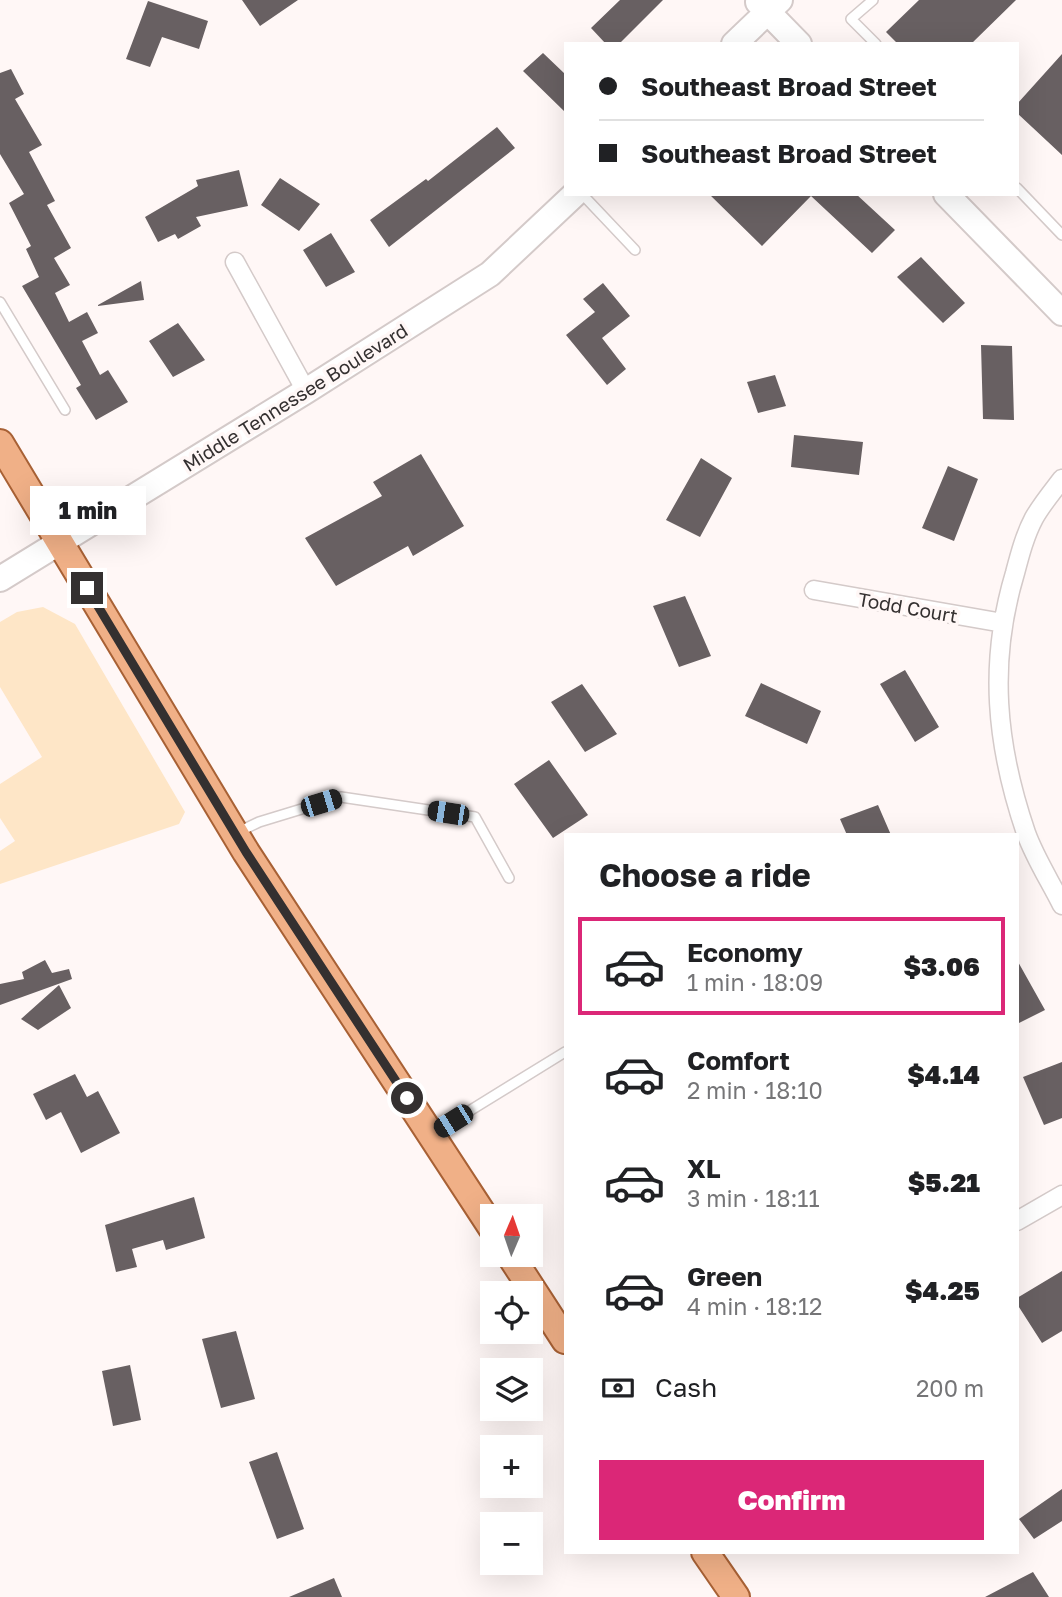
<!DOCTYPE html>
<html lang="en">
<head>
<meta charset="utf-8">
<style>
  :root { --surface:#fff; --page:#f6f6f6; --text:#202124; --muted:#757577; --line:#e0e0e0; --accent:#db2777 }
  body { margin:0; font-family:"Golos Text",sans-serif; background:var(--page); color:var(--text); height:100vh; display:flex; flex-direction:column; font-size:26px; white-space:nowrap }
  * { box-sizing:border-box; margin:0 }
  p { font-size:23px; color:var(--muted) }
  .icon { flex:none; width:38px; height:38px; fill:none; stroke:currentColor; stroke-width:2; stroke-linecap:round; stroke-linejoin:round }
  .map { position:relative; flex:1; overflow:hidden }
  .panel { position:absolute; left:564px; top:833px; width:455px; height:721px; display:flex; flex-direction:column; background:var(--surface); border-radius:0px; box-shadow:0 7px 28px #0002 }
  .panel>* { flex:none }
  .guide { position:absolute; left:564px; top:42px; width:455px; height:154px; border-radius:0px; box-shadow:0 7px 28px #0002; display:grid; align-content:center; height:154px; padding:0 35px; background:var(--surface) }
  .needle { width:46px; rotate:2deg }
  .fabs { position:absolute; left:480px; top:1204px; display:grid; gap:14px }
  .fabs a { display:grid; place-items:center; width:63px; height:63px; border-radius:0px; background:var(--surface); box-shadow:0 7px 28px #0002; font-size:35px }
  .end { position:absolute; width:32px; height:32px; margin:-16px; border:9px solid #343030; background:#fff; box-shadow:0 0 0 4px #fff }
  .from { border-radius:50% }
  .bubble { position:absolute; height:49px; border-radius:0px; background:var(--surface); box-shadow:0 7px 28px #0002; font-size:23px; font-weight:800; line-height:49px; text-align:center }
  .car { position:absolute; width:21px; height:42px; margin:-21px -10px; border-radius:9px; box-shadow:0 0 5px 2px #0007; background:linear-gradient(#222 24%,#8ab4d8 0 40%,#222 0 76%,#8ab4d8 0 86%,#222 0) }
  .guide b { display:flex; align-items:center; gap:24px; height:66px; font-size:26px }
  .guide b+b { border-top:2px solid var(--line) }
  .guide i { width:18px; height:18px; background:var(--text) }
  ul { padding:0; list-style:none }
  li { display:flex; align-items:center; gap:21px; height:98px; margin:0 14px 10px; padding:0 21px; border:4px solid transparent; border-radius:0px }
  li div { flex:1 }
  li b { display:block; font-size:26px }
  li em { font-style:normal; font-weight:800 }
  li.on { border-color:var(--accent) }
  li>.icon { width:63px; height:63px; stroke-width:1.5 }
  h2 { padding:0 35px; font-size:32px; line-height:84px }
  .pay { display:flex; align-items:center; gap:18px; height:77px; padding:0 35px; font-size:26px }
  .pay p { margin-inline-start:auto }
  .primary-button { display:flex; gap:14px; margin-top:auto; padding:14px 35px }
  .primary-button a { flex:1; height:80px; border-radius:0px; background:var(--accent); color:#fff; font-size:28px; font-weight:800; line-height:80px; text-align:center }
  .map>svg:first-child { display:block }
  .green { fill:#fee6c7 }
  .building { fill:#686062 }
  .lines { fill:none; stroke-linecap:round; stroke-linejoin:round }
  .lane-casing { stroke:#d4cac9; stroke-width:12 }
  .street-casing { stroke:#d4cac9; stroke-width:21 }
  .secondary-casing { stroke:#d4cac9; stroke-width:28 }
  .primary-casing { stroke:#a86135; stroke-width:30 }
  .lane { stroke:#fff; stroke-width:9 }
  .street { stroke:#fff; stroke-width:18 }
  .secondary { stroke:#fff; stroke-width:24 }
  .primary { stroke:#f0b087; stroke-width:26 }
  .route { stroke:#343030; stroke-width:9 }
  .labels { text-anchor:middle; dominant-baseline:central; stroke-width:7; stroke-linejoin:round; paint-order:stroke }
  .street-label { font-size:19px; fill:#343030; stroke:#fff7f6 }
</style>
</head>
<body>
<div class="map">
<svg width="1062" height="1597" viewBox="0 0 1062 1597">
  <rect width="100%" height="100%" fill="#fff7f6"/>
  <path class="green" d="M43,607L75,624L185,812L179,824L0,884V851L15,841L0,818V784L42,757L0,687V622L17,612Z"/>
  <path class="building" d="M242,0H298L260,26Z
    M620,0H663L619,44H606L591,28Z
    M919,0H1016L971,44H898L886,32Z
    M148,1L208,21L199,49L162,37L150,67L126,59Z
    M543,53L565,74V112L523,71Z
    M1062,54V155L1017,113V104Z
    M11,69L24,94L15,99L42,145L29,152L55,201L47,205L71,248L54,258L70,285L55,293L69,322L87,312L98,333L82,341L100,375L108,370L128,402L96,420L76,388L81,385L22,286L39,277L26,249L31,246L9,203L24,194L0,154V73Z
    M497,127L515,148L389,247L370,220L426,179L428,181Z
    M239,170L248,206L196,217L201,226L178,239L175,234L158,242L145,217L198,186L196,180Z
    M280,178L320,204L299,231L261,205Z
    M709,194H856L895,230L872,253L811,196L762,246Z
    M331,233L355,272L326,287L303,250Z
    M921,257L965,303L943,323L897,277Z
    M141,281L144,300L98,306V305Z
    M603,283L630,316L602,338L626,369L607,385L566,335L595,312L583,299Z
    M178,323L205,360L173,377L149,341Z
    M981,345L1012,346L1014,420L983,419Z
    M775,375L786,406L758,413L747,382Z
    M794,435L863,442L859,475L791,467Z
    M421,454L464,526L413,556L408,546L336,586L305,538L382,496L373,482Z
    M701,458L732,478L700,537L666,520Z
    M948,466L978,479L954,541L922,528Z
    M685,596L711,656L679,667L653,606Z
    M905,670L939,727L915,742L880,684Z
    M761,683L821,711L807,744L745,716Z
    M582,684L617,734L585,752L551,702Z
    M549,760L588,815L553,838L514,784Z
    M878,805L891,835H847L840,819Z
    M45,960L52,973L69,969L72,979L0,1005V984L24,979L22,972Z
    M1017,960L1045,1010L1017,1024Z
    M59,985L71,1008L38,1030L21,1019Z
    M1062,1062V1118L1044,1125L1023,1077Z
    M75,1074L87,1097L98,1091L120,1133L81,1153L61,1112L46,1120L33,1094Z
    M194,1197L205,1238L166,1250L163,1240L132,1249L137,1267L116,1272L105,1225Z
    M1062,1271V1331L1042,1343L1017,1304V1298Z
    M236,1331L255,1399L221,1408L202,1339Z
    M130,1365L141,1420L113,1426L102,1371Z
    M277,1452L304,1529L277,1539L249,1462Z
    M1062,1489V1521L1034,1539L1019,1519Z
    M1033,1572L1049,1597H985Z
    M334,1578L342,1597H289Z"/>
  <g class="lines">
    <defs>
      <path id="lane" d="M873,0L851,19L876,44
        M1017,188L1062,235
        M582,194L635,250
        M0,302L65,410
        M236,833L259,822L341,797L475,817L509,878
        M432,1134L565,1052"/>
      <path id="street" d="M235,262L306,391
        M1062,479C1052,492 1042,504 1034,518C1025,535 1020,554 1015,573C988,663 996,745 1026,833C1035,858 1050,881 1062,905
        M814,590L1003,623
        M1017,1221L1062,1195"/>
      <path id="secondary" d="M758,2L799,44
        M734,44L780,0
        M946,194L1062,313
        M0,579L306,391L490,274L575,194"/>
      <path id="primary" d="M0,443L246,852L492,1228
        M510,1255L565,1340
        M705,1552L736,1597"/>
    </defs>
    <use href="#lane" class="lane-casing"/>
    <use href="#street" class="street-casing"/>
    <use href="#secondary" class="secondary-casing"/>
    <use href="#primary" class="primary-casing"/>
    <use href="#lane" class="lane"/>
    <use href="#street" class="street"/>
    <use href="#secondary" class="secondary"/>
    <use href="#primary" class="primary"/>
  </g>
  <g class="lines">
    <path class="route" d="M87,588L246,852L407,1098"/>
  </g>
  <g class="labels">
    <g class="street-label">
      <text transform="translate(295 397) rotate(-32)">Middle Tennessee Boulevard</text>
      <text transform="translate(908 607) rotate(10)">Todd Court</text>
    </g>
  </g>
</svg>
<div class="fabs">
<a><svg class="needle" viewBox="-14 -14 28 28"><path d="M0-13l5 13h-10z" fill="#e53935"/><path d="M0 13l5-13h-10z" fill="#757577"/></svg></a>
<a><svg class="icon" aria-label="locate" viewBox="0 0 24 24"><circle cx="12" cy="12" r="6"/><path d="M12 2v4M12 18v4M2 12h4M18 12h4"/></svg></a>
<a><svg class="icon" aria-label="layers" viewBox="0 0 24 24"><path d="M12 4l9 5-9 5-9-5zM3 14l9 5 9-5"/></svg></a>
<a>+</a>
<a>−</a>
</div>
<i class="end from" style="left:407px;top:1098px"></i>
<i class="end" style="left:87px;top:588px"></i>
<div class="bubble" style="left:30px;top:486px;width:116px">1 min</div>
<i class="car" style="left:321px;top:803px;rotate:73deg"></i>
<i class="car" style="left:448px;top:813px;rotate:279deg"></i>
<i class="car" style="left:453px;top:1121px;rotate:238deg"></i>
<div class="guide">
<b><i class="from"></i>Southeast Broad Street</b>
<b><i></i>Southeast Broad Street</b>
</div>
<section class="panel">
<h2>Choose a ride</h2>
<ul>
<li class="on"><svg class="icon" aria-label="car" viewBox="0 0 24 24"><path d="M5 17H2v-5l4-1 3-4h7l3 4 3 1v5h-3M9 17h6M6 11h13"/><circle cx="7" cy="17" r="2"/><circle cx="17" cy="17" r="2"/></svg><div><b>Economy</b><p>1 min · 18:09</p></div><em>$3.06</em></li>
<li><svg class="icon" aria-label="car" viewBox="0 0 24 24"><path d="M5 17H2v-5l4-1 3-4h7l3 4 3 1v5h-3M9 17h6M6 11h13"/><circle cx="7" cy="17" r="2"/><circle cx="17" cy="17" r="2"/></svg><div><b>Comfort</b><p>2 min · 18:10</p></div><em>$4.14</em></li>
<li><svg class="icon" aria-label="car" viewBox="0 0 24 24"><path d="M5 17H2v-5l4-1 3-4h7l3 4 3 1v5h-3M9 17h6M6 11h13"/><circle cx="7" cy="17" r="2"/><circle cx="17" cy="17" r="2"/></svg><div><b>XL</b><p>3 min · 18:11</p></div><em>$5.21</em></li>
<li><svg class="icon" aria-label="car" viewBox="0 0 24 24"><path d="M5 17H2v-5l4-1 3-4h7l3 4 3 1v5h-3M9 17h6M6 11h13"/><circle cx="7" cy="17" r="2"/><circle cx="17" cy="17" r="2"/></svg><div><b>Green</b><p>4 min · 18:12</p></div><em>$4.25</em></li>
</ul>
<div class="pay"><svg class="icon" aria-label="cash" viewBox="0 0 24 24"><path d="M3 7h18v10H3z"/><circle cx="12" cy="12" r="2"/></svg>Cash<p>200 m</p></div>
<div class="primary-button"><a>Confirm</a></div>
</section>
</div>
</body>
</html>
